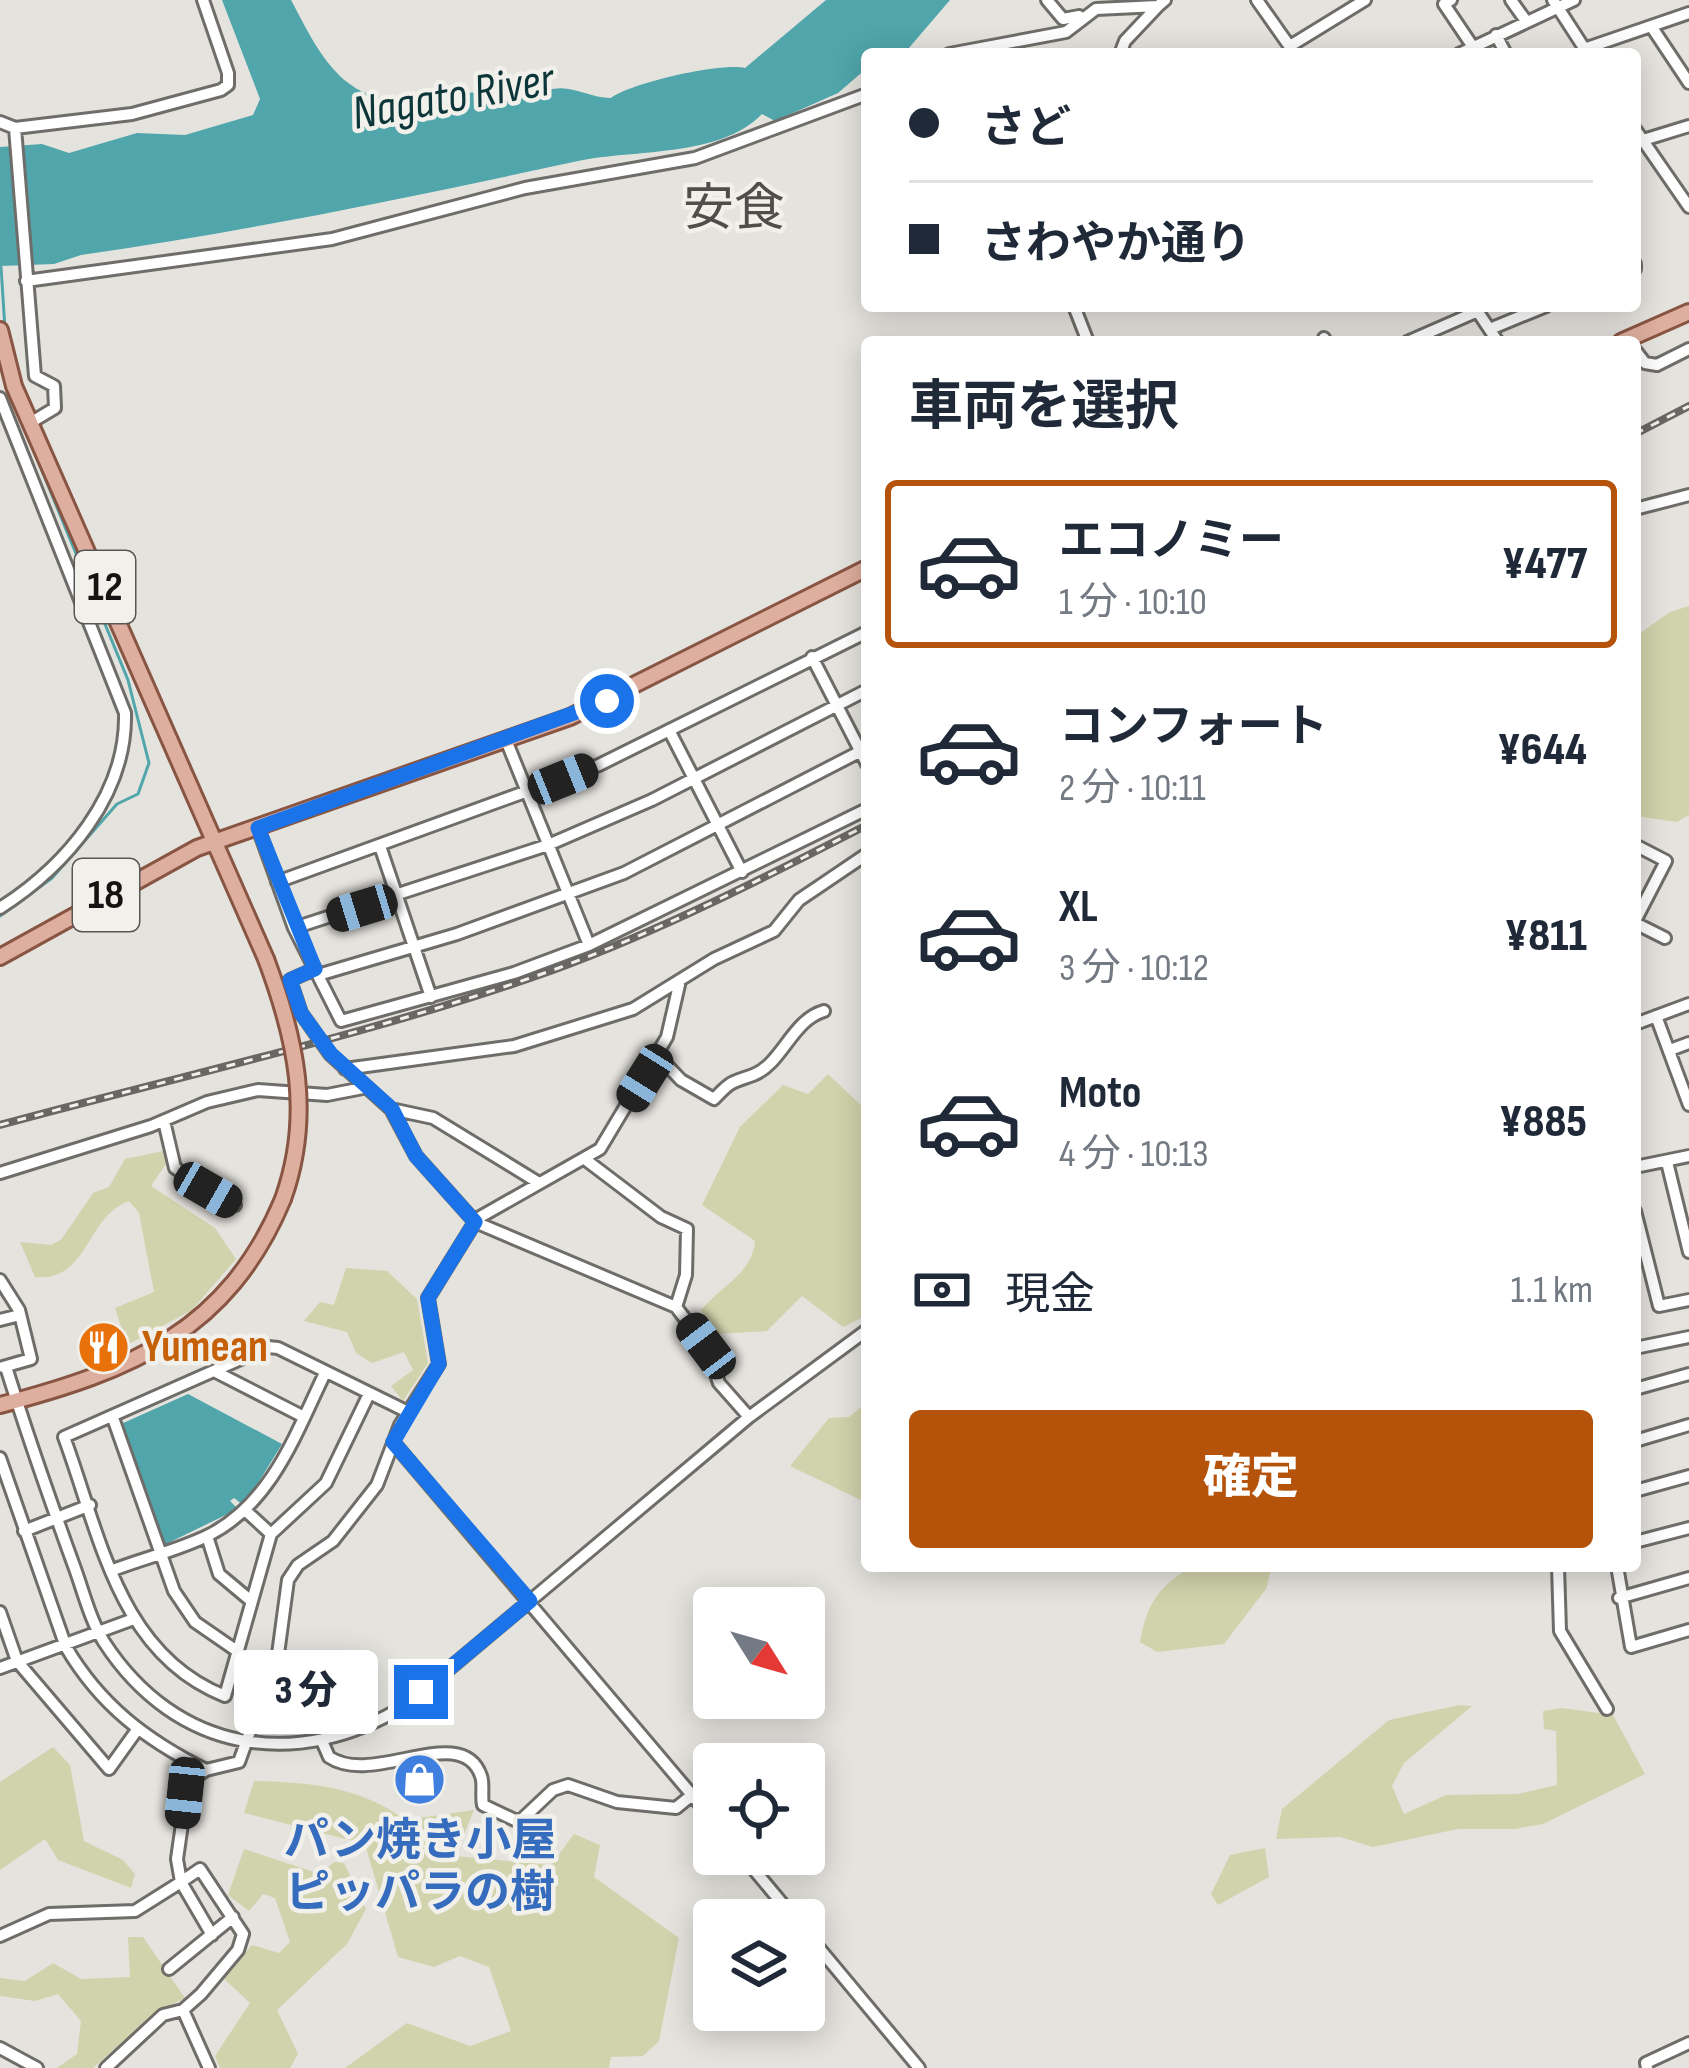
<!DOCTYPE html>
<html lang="ja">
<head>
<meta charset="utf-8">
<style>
  :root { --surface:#fff; --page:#f6f6f7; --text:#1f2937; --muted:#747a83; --line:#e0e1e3; --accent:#b45309 }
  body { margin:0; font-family:"Sofia Sans Condensed","Noto Sans JP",sans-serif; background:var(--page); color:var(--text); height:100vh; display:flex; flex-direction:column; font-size:45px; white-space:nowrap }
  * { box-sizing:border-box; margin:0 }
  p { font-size:39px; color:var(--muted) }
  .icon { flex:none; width:66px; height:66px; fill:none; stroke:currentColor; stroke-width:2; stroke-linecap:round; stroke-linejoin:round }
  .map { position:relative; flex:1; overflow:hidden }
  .details { position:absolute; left:861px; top:336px; width:780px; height:1236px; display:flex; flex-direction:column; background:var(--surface); border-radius:12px; box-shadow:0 6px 30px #0003 }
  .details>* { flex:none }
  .banner { position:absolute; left:861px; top:48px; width:780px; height:264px; border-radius:12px; box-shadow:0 6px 30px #0003; display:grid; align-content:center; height:264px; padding:0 48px; background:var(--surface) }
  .needle { width:78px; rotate:127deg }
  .buttons { position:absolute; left:693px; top:1587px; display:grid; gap:24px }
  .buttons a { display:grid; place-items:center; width:132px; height:132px; border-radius:12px; background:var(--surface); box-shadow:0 6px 30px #0003; font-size:60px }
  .end { position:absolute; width:54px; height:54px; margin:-27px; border:15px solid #1a73e8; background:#fff; box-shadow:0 0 0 6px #fff }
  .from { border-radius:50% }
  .bubble { position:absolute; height:84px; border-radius:12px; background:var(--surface); box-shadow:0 6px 30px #0003; font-size:39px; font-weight:800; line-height:84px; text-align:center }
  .car { position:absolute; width:36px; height:72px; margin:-36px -18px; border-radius:15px; box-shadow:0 0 9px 3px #0007; background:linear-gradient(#222 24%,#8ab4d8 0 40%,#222 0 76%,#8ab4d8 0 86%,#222 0) }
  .banner b { display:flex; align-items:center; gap:42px; height:114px; font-size:45px }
  .banner b+b { border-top:3px solid var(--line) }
  .banner i { width:30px; height:30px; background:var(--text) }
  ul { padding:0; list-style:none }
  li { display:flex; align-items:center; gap:36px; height:168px; margin:0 24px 18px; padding:0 24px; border:6px solid transparent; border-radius:12px }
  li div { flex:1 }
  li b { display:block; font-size:45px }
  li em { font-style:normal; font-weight:800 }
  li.on { border-color:var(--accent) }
  li>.icon { width:108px; height:108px; stroke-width:1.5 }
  h2 { padding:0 48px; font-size:54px; line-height:144px }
  .pay { display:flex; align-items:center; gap:30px; height:132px; padding:0 48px; font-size:45px }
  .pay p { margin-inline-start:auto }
  .button { display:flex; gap:24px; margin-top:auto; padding:24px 48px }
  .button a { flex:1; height:138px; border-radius:12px; background:var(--accent); color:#fff; font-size:48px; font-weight:800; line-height:138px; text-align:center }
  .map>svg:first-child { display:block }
  .green { fill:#d1d3ac }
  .water { fill:#50a6ab }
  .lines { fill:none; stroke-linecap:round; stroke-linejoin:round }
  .stream { stroke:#50a6ab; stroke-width:3 }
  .minor-casing { stroke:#6f6d69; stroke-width:16 }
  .major-casing { stroke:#895543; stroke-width:20 }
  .minor { stroke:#fff; stroke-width:10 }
  .major { stroke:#deae9e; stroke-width:14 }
  .rail-casing { stroke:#686763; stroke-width:8 }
  .rail { stroke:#f2f0eb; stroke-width:3; stroke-dasharray:9; stroke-linecap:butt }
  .major-bridge-casing { stroke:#895543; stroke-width:20; stroke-linecap:butt }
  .major-bridge { stroke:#deae9e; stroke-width:14 }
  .route { stroke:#1a73e8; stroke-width:15 }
  .labels { text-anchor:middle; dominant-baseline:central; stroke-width:9; stroke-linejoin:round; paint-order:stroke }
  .shield { fill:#f2f0eb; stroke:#575653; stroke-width:3 }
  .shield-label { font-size:42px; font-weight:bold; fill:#151412 }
  .food-label { font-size:45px; font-weight:bold; fill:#c56008; stroke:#f2f0eb; text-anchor:start }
  .shop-label { font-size:45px; font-weight:bold; fill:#366cbe; stroke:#f2f0eb }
  .water-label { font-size:48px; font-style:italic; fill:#0c3639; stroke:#f2f0eb }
  .quarter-label { font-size:51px; fill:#4f4e4a; stroke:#f2f0eb }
</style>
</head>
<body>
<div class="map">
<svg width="1689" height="2068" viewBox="0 0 1689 2068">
  <rect width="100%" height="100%" fill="#e5e3de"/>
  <path class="green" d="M1689,606V815L1677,822L1635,816V649L1641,644L1636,636L1670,612Z
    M828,1074L867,1111V1315L843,1327L802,1296L767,1331L716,1334L701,1310C721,1286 752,1274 755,1241L702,1205L740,1127L783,1085L808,1094Z
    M163,1151L166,1164L151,1186L215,1228L236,1259L192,1310L127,1345L115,1308L154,1292L139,1213L129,1201C85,1217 89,1282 35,1277L20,1242L51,1245L61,1240L93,1193L109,1187L125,1159Z
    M346,1268L387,1271L417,1299L428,1363L403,1401L391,1386L413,1370L404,1352L372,1363L356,1353L347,1332L304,1321L320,1302L334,1305Z
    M867,1402V1503L790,1466L829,1418L849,1417Z
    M1194,1566H1272L1266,1589L1224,1644L1157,1652L1140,1642C1147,1603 1159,1585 1194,1566Z
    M1460,1705L1472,1706L1404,1763L1392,1786L1404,1814L1446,1795L1517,1794L1557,1785L1556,1731L1544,1729L1543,1711L1562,1708L1613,1715L1645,1774L1543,1824L1514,1829H1458L1373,1847L1340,1837L1276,1839L1282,1809L1389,1720Z
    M53,1747L70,1765L84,1841L123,1860L135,1874L131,1888L58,1860L45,1839L0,1870V1782Z
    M254,1781C307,1782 363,1787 405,1820L474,1810L455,1856L551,1865L574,1834L600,1845L594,1877L679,1938L659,2041L643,2056L611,2057L609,2068H345L407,2023L470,2046L511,2031L489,1967L460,1956L434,1967L398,1957L365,1844L244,1813Z
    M1265,1848L1269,1877L1218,1905L1211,1894L1230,1855Z
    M244,1849L320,1874L334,1862L344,1863L366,1909L347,1944L277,2010L298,2054L290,2068H220L215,2056L250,2003L223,1978L252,1945L279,1953L290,1942L275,1898L263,1894L249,1911L228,1895Z
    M128,1937H143L185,1998L157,2012L93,2068H57L77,2054L81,2021L58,1994L35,2001L0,1996V1978L25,1981L53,1963L81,1979L130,1977Z"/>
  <path class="water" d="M222,0H291C313,41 335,92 387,99C403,101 418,101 434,104L447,93L510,92L533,100C561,75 582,98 611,98C630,83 722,62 745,68L826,0H950L908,49L867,54V68L838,93L775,121L762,114C719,158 635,149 578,161C412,197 249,231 81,255L54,264L0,266V147L42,144L69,153L137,133L185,135L253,115L260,99Z
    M188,1394L282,1444L249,1498L243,1505L234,1498L230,1501L238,1509L162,1546L121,1424Z"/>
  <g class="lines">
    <path class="stream" d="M1,267L5,329
      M0,916L52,878L117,804L138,794L149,763L128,680L19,415"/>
    <defs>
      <path id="minor" d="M1047,0L1063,19L1079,16
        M1257,0L1295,54
        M1451,0L1444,4L1473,47
        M1511,0L1526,21
        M1553,0L1586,51
        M1651,26L1689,83
        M1496,35L1506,54
        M1290,46L1365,0
        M1584,49L1689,13
        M949,54L1066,32L1096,9L1158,6L1165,0
        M1120,54L1125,41L1158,6
        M1459,54L1574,0
        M0,122L15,128L132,114L221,90L228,85V73L203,0
        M15,128L35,376L54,386L55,408L30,423
        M1635,129L1689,207
        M1640,141L1689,126
        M1635,264V269
        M26,281L332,239L525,188L695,158L867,94
        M1074,306L1088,342
        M1476,309L1498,342
        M1490,329L1546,306
        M1324,338L1326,342
        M1407,342L1478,311
        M1635,350L1645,363L1657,365L1689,349
        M0,398L125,713C127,795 66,866 0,908
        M1635,509L1689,495
        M812,657L867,764
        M669,730L742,872
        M506,740L589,945
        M258,828L294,928L341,1021L514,973L589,945L867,809
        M1635,845L1666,861L1635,921
        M380,846L431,997
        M277,882L599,765L867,632
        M1635,923L1665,938
        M294,928L548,845L652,800L867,690
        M318,975L457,934L624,873L867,748
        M1656,1016L1689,1105
        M1635,1024L1689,1004
        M1670,1050L1689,1043
        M658,1056L681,1080L714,1099C732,1080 731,1083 753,1075C782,1064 792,1020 824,1011
        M345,1069L514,1046L633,1009L714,959L774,931L799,900L867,854
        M391,1109L433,1118L539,1183
        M164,1121L175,1168L235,1205
        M586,1160L661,1217L687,1229L686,1275L676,1307
        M1667,1162L1689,1252
        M1635,1167L1689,1156
        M0,1173L151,1126L207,1102L258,1090L327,1095L363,1088
        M1635,1211L1659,1306L1689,1300
        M473,1221L600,1149L667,1037L679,985
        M475,1222L676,1307L706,1346L719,1383L749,1417
        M0,1280L19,1310L31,1359L3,1367
        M0,1320L20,1315
        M1635,1348L1689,1337
        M6,1367C27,1434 50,1500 74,1566C83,1590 90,1620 104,1642C176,1753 297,1772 406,1705L749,1417L867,1330
        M216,1372L304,1417
        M1635,1389L1689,1374
        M369,1394L326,1483L271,1534L225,1696C118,1654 100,1534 64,1437L268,1347L278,1348L408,1412
        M113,1418L174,1591L195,1622L237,1651
        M1635,1441L1689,1425
        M393,1442L714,1821
        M0,1458L66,1647C100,1705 146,1740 206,1770
        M1635,1491L1689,1476
        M246,1511L271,1534
        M24,1531L90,1505
        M207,1536L219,1574L250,1600
        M1635,1542L1689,1528
        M1558,1566L1560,1631L1607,1709
        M1617,1566L1631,1647L1689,1630
        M113,1570C144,1558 179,1550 209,1535C272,1503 296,1433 325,1373
        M1619,1598L1689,1578
        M0,1612L17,1661L109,1769L137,1730
        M0,1668L131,1620
        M322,1741L329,1757C373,1787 462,1721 481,1776C484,1783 481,1796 483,1805L519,1822L553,1790L568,1785L617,1802L676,1808L692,1795
        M741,1854L796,1920
        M181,1882L177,1859L188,1782L206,1770L239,1762L278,1654L288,1580L298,1565L333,1541L377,1485L400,1425L439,1364L428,1298L475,1222L416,1156L391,1109L330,1054L301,1013L290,980L315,969
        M804,1930L919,2068
        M0,1936L49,1914L135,1911L181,1882L212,1935
        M169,1969L233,1917
        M183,2010L209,2068
        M0,2048L37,2068
        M106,2068L163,2015L183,2010L201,1994L238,1950L243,1934L200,1869L181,1882
        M1647,2068L1646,2063L1689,2043"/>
      <path id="major" d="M0,330L14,386L266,959
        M1621,342L1689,312
        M0,957L197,848L570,717L867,568
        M0,1405C131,1371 228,1331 283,1199"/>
    </defs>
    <use href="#minor" class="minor-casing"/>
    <use href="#major" class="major-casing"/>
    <use href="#minor" class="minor"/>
    <use href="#major" class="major"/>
    <defs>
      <path id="rail" d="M1635,434L1689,406
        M0,1125C184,1075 373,1034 553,970C662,930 764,878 867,825"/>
    </defs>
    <use href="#rail" class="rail-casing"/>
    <use href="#rail" class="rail"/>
    <defs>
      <path id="major-bridge" d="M266,959C296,1039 313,1115 283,1199"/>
    </defs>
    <use href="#major-bridge" class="major-bridge-casing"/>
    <use href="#major-bridge" class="major-bridge"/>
  </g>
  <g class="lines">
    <path class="route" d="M421,1692L530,1601L393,1442L439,1364L428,1298L475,1222L416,1156L392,1109L331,1054L301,1013L290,980L315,969L258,828L607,701"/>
  </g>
  <defs>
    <symbol id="restaurant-disc" viewBox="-11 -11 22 22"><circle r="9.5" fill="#e8710a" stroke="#f2f0eb"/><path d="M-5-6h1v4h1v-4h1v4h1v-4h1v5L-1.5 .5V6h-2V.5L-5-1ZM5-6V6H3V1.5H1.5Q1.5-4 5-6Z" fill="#fff"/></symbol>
    <symbol id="shop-disc" viewBox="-11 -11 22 22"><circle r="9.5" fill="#3f7fe0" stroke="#f2f0eb"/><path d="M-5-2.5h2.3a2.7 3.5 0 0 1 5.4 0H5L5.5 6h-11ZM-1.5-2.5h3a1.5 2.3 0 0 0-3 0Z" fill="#fff"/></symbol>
  </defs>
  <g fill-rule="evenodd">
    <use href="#restaurant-disc" x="74" y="1318" width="59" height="59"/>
    <use href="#shop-disc" x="390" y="1750" width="59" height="59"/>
  </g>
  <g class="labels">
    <g class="shield">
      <rect x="75" y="551" width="60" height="72" rx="9"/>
      <rect x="73" y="859" width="66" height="72" rx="9"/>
    </g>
    <g class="shield-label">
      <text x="105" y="587">12</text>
      <text x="106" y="895">18</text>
    </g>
    <g class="food-label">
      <text x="142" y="1347">Yumean</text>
    </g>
    <g class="shop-label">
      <text x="420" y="1841">パン焼き小屋<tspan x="420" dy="52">ピッパラの樹</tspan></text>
    </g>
    <g class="water-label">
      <text transform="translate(453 97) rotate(-10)">Nagato River</text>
    </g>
    <g class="quarter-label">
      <text x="734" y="209">安食</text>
    </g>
  </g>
</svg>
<div class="buttons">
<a><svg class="needle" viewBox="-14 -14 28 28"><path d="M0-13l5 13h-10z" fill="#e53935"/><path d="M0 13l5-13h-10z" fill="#747a83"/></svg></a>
<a><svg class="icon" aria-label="locate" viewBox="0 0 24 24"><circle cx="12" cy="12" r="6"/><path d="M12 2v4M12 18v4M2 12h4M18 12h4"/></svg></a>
<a><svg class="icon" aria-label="layers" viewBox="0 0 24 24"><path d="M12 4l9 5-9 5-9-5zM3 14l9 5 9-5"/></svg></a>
</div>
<i class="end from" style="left:607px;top:701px"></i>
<i class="end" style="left:421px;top:1692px"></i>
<div class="bubble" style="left:234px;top:1650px;width:144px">3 分</div>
<i class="car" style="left:563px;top:779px;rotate:68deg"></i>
<i class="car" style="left:362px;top:908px;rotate:253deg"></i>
<i class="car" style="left:645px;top:1078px;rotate:212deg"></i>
<i class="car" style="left:208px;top:1190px;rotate:120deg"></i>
<i class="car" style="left:706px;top:1346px;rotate:323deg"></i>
<i class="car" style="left:185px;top:1793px;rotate:186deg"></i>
<div class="banner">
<b><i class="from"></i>さど</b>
<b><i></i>さわやか通り</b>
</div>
<section class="details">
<h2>車両を選択</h2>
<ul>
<li class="on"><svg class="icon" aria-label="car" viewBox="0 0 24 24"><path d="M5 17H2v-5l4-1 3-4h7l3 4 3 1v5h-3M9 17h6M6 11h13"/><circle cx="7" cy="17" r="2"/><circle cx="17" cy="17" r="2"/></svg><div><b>エコノミー</b><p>1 分 · 10:10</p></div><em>¥477</em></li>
<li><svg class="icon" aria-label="car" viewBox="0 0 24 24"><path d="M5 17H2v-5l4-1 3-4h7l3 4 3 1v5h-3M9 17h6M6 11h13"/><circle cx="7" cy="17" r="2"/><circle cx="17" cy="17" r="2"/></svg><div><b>コンフォート</b><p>2 分 · 10:11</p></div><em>¥644</em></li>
<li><svg class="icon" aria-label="car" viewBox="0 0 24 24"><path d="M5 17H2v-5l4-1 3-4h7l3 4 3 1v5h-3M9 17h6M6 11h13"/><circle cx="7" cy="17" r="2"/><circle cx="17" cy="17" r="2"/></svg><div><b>XL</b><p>3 分 · 10:12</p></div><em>¥811</em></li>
<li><svg class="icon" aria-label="car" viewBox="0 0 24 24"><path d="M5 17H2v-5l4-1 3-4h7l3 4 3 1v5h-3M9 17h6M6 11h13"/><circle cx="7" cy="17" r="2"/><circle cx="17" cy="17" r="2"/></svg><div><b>Moto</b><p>4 分 · 10:13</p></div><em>¥885</em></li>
</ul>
<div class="pay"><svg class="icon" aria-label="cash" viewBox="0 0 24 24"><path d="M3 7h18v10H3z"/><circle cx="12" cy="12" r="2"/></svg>現金<p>1.1 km</p></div>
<div class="button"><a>確定</a></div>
</section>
</div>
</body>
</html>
